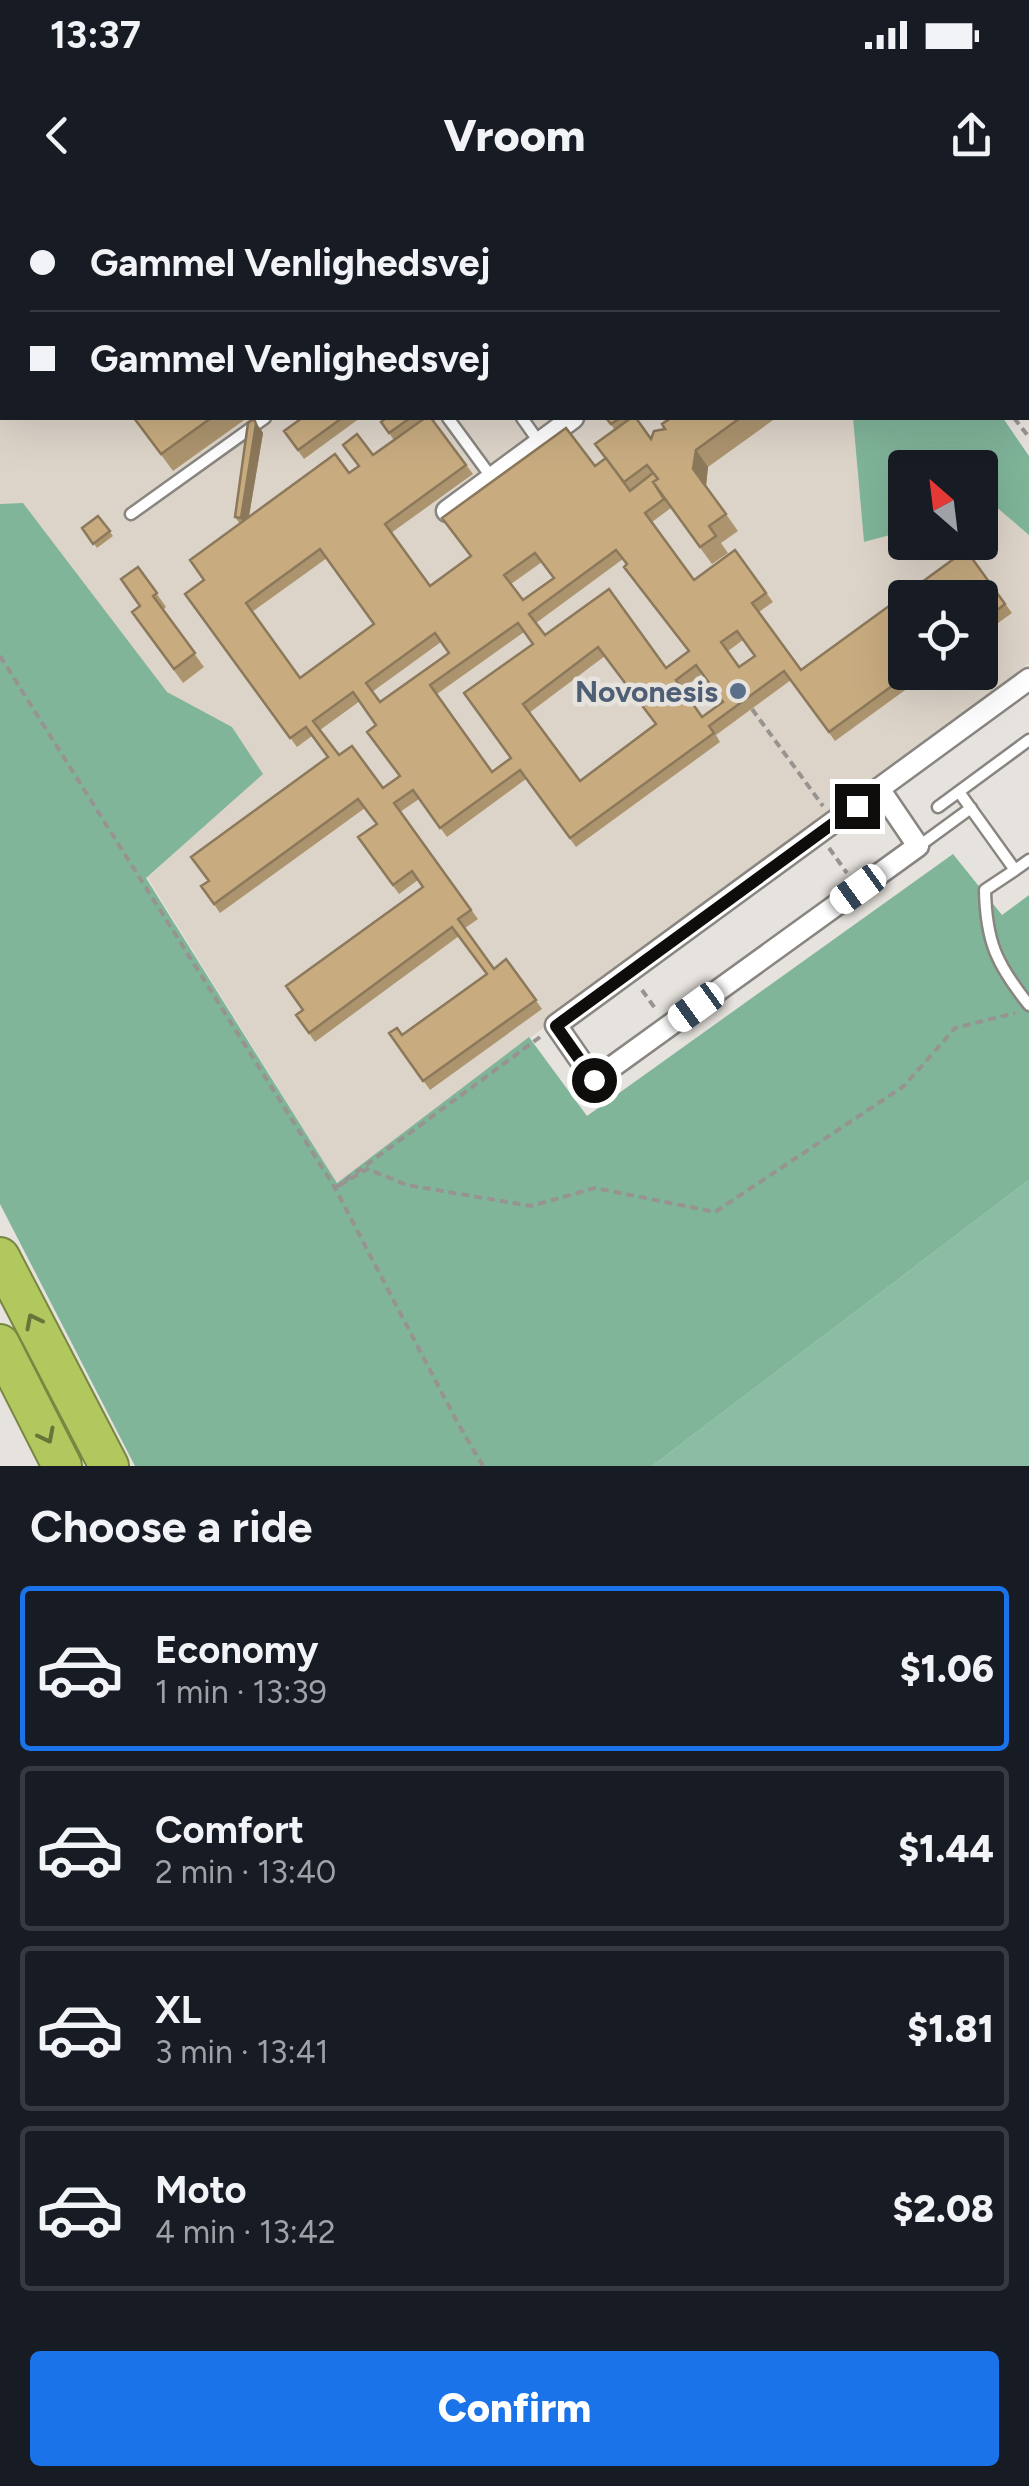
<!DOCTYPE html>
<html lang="en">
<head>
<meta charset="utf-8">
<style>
  :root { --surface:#171b24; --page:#20242c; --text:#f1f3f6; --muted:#9ea1a6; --line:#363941; --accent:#1a73e8 }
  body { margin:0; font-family:Figtree,sans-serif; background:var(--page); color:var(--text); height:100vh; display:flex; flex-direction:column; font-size:38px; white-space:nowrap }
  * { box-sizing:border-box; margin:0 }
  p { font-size:32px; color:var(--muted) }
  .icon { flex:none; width:55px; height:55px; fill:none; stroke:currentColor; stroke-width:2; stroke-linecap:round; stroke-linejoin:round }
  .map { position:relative; height:1266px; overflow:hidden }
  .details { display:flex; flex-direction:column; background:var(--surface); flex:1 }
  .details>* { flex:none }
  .banner { position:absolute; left:0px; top:0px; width:1030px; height:220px; box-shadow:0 10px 40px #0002; display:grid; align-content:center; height:220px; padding:0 30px; background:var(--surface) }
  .needle { width:65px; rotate:332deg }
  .fabs { position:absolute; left:888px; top:250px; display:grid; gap:20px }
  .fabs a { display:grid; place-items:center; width:110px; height:110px; border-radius:10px; background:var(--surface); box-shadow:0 10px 40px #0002; font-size:50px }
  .end { position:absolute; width:45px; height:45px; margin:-22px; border:12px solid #0f0d0c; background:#fff; box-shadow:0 0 0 5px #fff }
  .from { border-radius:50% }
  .car { position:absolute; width:30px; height:60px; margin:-30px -15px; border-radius:12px; box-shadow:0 0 8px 2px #0007; background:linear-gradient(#fff 24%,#345 0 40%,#fff 0 76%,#345 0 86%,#fff 0) }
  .banner b { display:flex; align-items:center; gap:35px; height:95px; font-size:38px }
  .banner b+b { border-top:2px solid var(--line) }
  .banner i { width:25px; height:25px; background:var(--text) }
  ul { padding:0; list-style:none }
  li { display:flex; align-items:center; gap:30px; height:165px; margin:0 20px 15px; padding:0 10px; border:5px solid var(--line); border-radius:10px }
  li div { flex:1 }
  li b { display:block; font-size:38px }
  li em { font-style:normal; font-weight:800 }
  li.active { border-color:var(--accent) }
  li>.icon { width:90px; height:90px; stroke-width:1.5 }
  h2 { padding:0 30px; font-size:45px; line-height:120px }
  .action { display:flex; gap:20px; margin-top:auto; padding:20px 30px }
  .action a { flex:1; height:115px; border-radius:10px; background:var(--accent); color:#fff; font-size:40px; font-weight:800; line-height:115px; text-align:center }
  .status { display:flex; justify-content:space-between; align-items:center; height:70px; padding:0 50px; background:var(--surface); direction:ltr }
  .status svg { height:28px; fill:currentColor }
  header { display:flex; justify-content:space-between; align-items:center; height:130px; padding:0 30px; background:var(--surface); font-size:45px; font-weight:800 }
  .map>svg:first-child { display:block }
  .built { fill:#ddd4c9; fill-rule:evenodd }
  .green { fill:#8abda3 }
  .forest { fill:#80b59a }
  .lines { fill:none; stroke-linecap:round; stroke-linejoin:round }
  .lane-casing { stroke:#898580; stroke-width:15 }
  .street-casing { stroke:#898580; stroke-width:25 }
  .highway-casing { stroke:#788742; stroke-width:42 }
  .path { stroke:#979390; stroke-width:4; stroke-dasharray:8 5; stroke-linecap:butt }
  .lane { stroke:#fff; stroke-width:10 }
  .street { stroke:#fff; stroke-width:20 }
  .highway { stroke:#b1c85f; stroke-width:38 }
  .wall { fill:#ac946e; fill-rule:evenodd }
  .shaded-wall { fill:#8c785a }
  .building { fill:#c8ac80; stroke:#8c785a; stroke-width:2.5; fill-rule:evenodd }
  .oneway { stroke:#68743a }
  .route { stroke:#0f0d0c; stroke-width:12 }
  .service-dot { fill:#5c6f8a; stroke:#e6e2dd; stroke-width:4 }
  .labels { text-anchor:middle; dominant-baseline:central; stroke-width:9; stroke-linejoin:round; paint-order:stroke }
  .service-label { font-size:30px; font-weight:bold; fill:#4e5e75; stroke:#e6e2dd; text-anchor:end }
</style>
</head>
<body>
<div class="status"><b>13:37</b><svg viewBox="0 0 49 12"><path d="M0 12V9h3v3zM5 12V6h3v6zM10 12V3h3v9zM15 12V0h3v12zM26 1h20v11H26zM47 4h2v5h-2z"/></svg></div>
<header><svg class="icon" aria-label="back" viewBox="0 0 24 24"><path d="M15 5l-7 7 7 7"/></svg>Vroom<svg class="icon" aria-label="share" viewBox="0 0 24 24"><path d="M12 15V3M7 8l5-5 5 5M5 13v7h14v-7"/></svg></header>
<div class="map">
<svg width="1029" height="1266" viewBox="0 0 1029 1266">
  <rect width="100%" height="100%" fill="#e6e2dd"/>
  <path class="built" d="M0,0H816L818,2H2V218H853L864,342L905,331V342H980V310L995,306L1029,335V463L337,983L0,440ZM905,398H980V472H905Z"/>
  <path class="green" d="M1029,980V1266H652Z"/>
  <path class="forest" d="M853,218H1003L1029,256V335L995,306L980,310V268H905V331L864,342Z
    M23,303L167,492L232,527L263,574L146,678L337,983L529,837L587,916L953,654L1002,715L1029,695V980L652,1266H135L0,1004V304Z"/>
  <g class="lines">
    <defs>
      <path id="lane" d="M290,0L292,2
        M370,0L372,2
        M493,0L512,2
        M633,0L635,2
        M719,0L721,2
        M462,2L470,0
        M448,218L492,278
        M522,218L539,242
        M131,314L265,218
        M959,592L1015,670L1029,660
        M938,607L1029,540
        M919,646L971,608
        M1015,670L985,690C986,742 997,765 1029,805"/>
      <path id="street" d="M919,0L921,2
        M60,2L64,0
        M867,2L871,0
        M1028,147L1029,149
        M447,311L573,218
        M880,590L918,646L594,880L556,825L1029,479"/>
      <path id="highway" d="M0,1057L109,1266
        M0,1144L62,1266"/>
    </defs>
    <use href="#lane" class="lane-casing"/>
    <use href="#street" class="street-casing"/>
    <use href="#highway" class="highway-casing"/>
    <path class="path" d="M826,0L829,2
      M1014,218L1029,237
      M0,456L335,988L456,1220L483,1266
      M752,509L823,606
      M829,648L847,673
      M642,790L657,811
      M540,837L335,988L367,969L407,985L531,1006L595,988L715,1012L904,886L955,828L1015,813"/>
    <use href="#lane" class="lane"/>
    <use href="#street" class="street"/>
    <use href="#highway" class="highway"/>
  </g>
  <path class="wall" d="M0,47L1,48L2,47V101L0,103Z
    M2,117V195L0,197V119Z
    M134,218H247L173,271Z
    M302,218H360L304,259L284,231Z
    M386,218H431L473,274L391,333L430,386L605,258L615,230L606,218H639L637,219L651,239L665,229L671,218H776L708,267L706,286L738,331L721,343L728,353L712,364L665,300L671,308L652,322L694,380L735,350L773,402L759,412L801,470L966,350L1012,413L980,436V398L905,472H930L835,541L791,480L716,535L720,542L576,647L526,579L447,637L419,599L400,612L478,719L465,728L494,769L506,759L542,809L430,890L389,833L402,835L487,774L459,736L315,842L296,815L303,810L423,687L418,680L399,694L364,646L377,624L365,608L220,713L201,686L209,681L328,558L312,536L297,547L185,394L204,380L240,324L235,317L260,228L263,233L249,317L349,273L394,240L381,222ZM327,358L374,424L300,478L252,412ZM623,359L689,451L666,468L609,389L545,435L536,423ZM542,362L553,378L523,400L511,384ZM524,432L533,444L511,558L492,572L437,494ZM743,440L755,456L739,467L728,451ZM441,442L449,453L380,502L372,492ZM605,456L656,524L580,581L529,513ZM702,474L723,502L702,517L682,489ZM360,501L376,525L399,576L383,588L339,555L320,530Z
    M98,316L113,336L97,348L82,328Z
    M138,367L166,407L163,410L204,467L183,483L132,412L140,406Z"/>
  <path class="shaded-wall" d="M254,219L263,233L247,327L241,318Z
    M696,250L708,267L706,286L693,269Z"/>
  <path class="building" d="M164,0H227L229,2H160Z
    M0,47L1,48L2,47V86L0,83Z
    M2,117V169L0,171V119Z
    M134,218H211L161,254Z
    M302,218H342L298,250L284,231Z
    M386,218H410L389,233L381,222Z
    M425,218H431L466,265L385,324L430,386L471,356L442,318L566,228L595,266L606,258L630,291L653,273L658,279L653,282L664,299L645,313L694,380L735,350L766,393L752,403L801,470L966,350L1005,404L980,423V398H905V472H911L829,532L784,471L709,526L714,533L570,638L520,570L440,628L413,590L394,603L471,710L458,719L494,769L506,759L536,800L423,881L389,833L397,828L402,835L487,774L452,727L309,833L296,815L303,810L286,786L423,687L412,671L393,685L358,637L377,624L358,599L214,704L201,686L209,681L191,657L328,557L306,527L290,538L185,394L204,380L190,360L335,254L349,273L359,266L343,245L357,234L373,255ZM320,349L374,424L300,478L246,403ZM616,350L627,364L624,367L689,451L666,468L609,389L545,435L529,414ZM535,353L554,378L523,400L504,375ZM518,423L533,444L464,493L511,558L492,572L430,485ZM737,431L755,456L739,467L721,442ZM435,433L449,453L380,502L366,483ZM598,447L656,524L580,581L523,504ZM696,465L723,502L702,517L676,480ZM353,492L376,525L367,532L400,576L383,588L352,546L339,555L313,521Z
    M606,218H620L611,224Z
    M631,218H636L651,239L654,231L665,229L662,224L671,218H740L696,250L693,269L726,314L709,326L716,336L700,347L653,282L658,279L647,265L624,282L595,244Z
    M254,219L256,224L241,318L235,317L248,223Z
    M98,316L110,331L93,344L82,328Z
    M138,367L157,393L153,396L195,453L174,469L132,412L140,406L121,379Z"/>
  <defs><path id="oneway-chevron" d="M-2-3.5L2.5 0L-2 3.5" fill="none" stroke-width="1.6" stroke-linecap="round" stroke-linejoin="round" transform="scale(2.5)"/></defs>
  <g class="oneway">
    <use href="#oneway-chevron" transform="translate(33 1121) rotate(-117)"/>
    <use href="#oneway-chevron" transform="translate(47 1236) rotate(63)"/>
  </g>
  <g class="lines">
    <path class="route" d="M594,880L556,826L857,606"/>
  </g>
  <circle class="service-dot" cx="738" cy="491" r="10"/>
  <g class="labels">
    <g class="service-label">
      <text x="718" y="491">Novonesis</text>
    </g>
  </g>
</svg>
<div class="fabs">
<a><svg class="needle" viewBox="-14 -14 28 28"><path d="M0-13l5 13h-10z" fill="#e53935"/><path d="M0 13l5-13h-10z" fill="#9ea1a6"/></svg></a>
<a><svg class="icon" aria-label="locate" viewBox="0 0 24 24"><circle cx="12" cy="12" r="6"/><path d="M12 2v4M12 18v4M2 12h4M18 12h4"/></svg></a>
</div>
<i class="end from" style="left:594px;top:880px"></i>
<i class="end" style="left:857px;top:606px"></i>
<i class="car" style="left:858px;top:689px;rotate:234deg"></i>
<i class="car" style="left:696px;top:807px;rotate:234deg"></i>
<div class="banner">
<b><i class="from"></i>Gammel Venlighedsvej</b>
<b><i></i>Gammel Venlighedsvej</b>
</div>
</div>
<section class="details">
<h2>Choose a ride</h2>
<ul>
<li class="active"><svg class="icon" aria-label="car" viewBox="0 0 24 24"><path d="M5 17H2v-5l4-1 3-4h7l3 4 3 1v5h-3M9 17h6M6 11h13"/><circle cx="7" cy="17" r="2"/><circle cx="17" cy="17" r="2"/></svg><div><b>Economy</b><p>1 min · 13:39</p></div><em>$1.06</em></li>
<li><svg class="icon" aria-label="car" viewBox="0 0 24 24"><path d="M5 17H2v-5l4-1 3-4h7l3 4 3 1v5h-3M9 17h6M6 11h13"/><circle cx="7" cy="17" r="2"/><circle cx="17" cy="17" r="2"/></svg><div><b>Comfort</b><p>2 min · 13:40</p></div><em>$1.44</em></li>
<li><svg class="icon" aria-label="car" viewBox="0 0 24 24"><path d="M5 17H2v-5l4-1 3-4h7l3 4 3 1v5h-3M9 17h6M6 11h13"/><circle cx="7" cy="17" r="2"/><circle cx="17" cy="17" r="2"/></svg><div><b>XL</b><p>3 min · 13:41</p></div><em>$1.81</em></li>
<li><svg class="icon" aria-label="car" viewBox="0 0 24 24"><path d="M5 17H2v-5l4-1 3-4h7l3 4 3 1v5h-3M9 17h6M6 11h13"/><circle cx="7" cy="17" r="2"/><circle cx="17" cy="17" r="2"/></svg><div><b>Moto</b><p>4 min · 13:42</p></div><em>$2.08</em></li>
</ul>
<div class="action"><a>Confirm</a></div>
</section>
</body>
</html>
